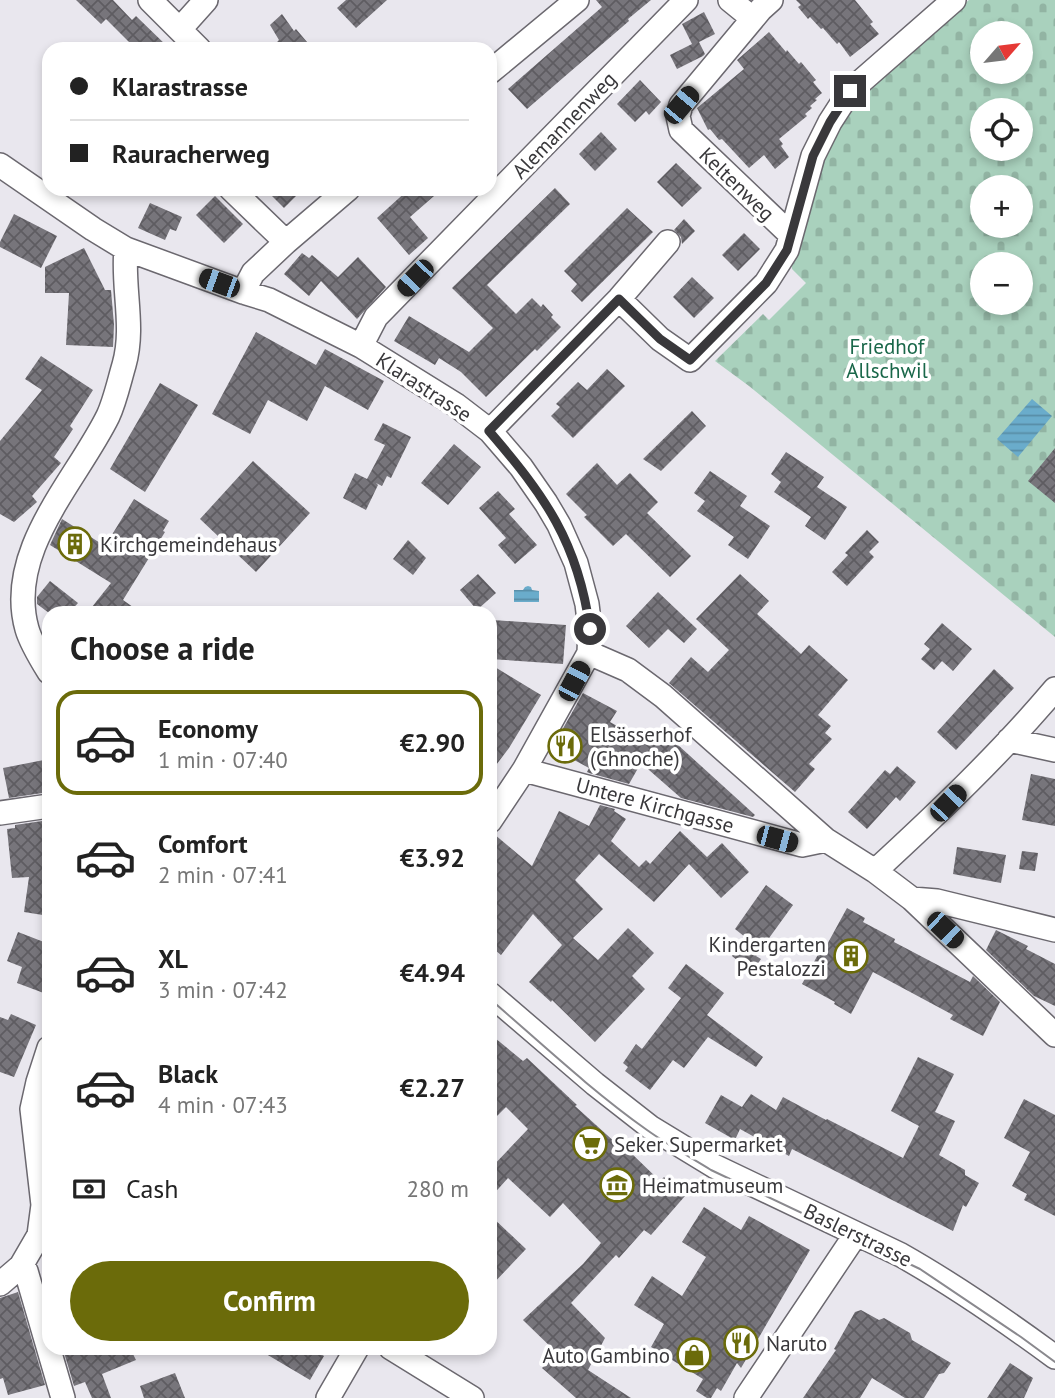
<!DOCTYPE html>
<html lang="en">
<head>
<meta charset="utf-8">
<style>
  :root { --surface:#fff; --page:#f2f2f2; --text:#222; --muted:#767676; --line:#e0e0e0; --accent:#6b6b0a }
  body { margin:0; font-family:"PT Sans",sans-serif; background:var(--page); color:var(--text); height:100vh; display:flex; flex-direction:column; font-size:26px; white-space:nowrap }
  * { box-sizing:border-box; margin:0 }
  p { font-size:23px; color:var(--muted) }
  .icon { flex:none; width:38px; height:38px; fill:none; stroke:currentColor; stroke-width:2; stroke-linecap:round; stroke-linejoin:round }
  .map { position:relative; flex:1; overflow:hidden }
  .details { position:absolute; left:42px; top:606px; width:455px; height:749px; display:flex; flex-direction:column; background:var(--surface); border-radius:21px; box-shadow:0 4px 10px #0003 }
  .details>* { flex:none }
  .banner { position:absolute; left:42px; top:42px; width:455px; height:154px; border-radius:21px; box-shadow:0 4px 10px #0003; display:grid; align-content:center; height:154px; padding:0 28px; background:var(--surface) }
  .needle { width:46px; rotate:62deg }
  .tools { position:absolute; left:970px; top:21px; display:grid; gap:14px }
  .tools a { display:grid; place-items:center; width:63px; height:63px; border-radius:50%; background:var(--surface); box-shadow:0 4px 10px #0003; font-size:35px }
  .end { position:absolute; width:32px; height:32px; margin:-16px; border:9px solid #39383b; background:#fff; box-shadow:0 0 0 4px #fff }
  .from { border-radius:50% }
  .car { position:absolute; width:21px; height:42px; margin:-21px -10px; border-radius:9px; box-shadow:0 0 5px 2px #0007; background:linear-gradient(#222 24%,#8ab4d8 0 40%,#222 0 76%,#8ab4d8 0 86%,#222 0) }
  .banner b { display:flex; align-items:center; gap:24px; height:66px; font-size:26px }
  .banner b+b { border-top:2px solid var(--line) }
  .banner i { width:18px; height:18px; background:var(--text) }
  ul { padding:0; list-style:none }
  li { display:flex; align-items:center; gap:21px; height:105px; margin:0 14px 10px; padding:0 14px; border:4px solid transparent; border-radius:21px }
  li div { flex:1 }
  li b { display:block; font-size:26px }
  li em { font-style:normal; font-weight:600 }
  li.current { border-color:var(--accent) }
  li>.icon { width:63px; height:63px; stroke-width:1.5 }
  h2 { padding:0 28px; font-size:32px; line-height:84px }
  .pay { display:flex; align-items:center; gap:18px; height:77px; padding:0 28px; font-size:26px }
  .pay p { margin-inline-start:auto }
  .cta { display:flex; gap:14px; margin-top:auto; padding:14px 28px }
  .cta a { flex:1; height:80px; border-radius:42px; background:var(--accent); color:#fff; font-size:28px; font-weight:600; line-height:80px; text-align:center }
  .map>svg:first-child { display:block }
  .cemetery { fill:url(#cemetery-stones); fill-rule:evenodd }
  .water { fill:url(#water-rules) }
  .building { fill:url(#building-cross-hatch) }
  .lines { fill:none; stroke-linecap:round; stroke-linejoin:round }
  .minor-casing { stroke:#6b686f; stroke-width:26 }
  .minor { stroke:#fff; stroke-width:23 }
  .tram { stroke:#8a898e; stroke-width:2 }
  .route { stroke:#39383b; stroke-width:9 }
  .labels { text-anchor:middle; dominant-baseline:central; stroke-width:7; stroke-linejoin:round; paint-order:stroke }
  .street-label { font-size:21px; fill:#39383b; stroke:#fff }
  .park-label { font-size:21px; fill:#196749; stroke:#fff }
  .poi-label { font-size:21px; fill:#39383b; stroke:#fff; text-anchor:start }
</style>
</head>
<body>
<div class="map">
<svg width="1055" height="1398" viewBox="0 0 1055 1398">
  <defs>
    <pattern id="cemetery-stones" width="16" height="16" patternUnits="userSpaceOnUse" patternTransform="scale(1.75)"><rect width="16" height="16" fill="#a9d1bd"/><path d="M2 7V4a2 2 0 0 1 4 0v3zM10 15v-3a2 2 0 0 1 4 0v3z" fill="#92b4a3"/></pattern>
    <pattern id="water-rules" width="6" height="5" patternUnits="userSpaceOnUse" patternTransform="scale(1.75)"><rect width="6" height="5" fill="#6aaccb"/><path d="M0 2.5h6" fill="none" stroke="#588da6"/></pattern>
    <pattern id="building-cross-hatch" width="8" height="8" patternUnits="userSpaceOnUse" patternTransform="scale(1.75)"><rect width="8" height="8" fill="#77757b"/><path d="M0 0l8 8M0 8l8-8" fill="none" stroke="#5e5c61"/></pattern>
  </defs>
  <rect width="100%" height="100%" fill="#e9e7ee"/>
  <path class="cemetery" d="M969,0H1055V637L749,386L715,361L763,314L769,320L806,283L792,269V258L813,180L851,104L882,70ZM982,33H1020V72H982ZM982,110H1020V149H982ZM982,187H1020V226H982ZM982,264H1020V303H982Z"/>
  <path class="water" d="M1032,399L1052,416L1018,457L997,439Z
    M528,586L531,587L532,590L539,591V602H514V590H523L525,587Z"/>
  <path class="building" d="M76,0H113L132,20L136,16L170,49H136L106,19L101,24Z
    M346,0H387L356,28L337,8Z
    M596,0H651L628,19L629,21L527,109L508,89L602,7Z
    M796,0H855L873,22L870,24L879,34L850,57L839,42L837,44L823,28L821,29L810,17L808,19L798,7L801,5Z
    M704,12L715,34L699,42L705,54L703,56L677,69L670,55L692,44L682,24Z
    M282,14L294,31L296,29L313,49H270L279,40L270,25Z
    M769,32L786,52L787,50L799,64L801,62L816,80L813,82L822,93L815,99L817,100L810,106L812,108L805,114L807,116L779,139L783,144L781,146L789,157L775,169L764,155L749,168L722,139L719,140L710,129L708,130L697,108L744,69L737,60Z
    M640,80L661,102L649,115L646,111L635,122L617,104Z
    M601,132L617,149L595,171L579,154Z
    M676,163L702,188L682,207L657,182Z
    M555,188L570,204L487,285L516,314L532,298L541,307L543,304L553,315L551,317L561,327L537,351L535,349L486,397L461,372L439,358L435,365L394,341L409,316L469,352L493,328L452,288Z
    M265,189H303L284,208Z
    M409,189H442L410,217L428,238L409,255L377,218Z
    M215,196L243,224L224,243L196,215Z
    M150,203L182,217L176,231L170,229L165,240L138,228Z
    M627,208L653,232L582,302L571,291L577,284L564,271Z
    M14,214L57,236L41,268L0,247V242Z
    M684,219L695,231L682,244L681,237L674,230Z
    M744,233L760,249L738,271L722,255Z
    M84,248L105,290H111L114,325L113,347L66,345L69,293H45V267Z
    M302,253L309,258L312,255L338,277L358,257L386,287L357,319L321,281L309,296L284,274Z
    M692,277L714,298L694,318L673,297Z
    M256,332L316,365L325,349L384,381L368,410L325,386L307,421L268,400L250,434L212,414Z
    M41,356L93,390L70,426L73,429L54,457L61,463L32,496L37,502L14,522L0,514V441L42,390L25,379Z
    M607,369L625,386L573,438L551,416L560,407L556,404L578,382L587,390Z
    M160,383L198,405L145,492L110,469Z
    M692,411L706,426L661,471L643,459Z
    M383,423L411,437L391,478L387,476L382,486L376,483L378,485L366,510L343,498L355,473L367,479L385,445L374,440Z
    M454,444L481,467L448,505L421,483Z
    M1055,448V503L1028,481Z
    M786,452L824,477L817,487L847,507L825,540L805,526L811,517L774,492L781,482L771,474Z
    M253,461L310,513L256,572L200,519Z
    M597,463L617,485L630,473L658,502L647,513L691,556L670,577L626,534L613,546L584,517L587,515L566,494Z
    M710,471L747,496L740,506L770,526L748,559L728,545L734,537L697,511L705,501L694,493Z
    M498,491L515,509L509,514L537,545L515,564L498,545L506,538L479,508Z
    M134,499L169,521L163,531L165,532L123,600L140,612H88L111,583L50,545L62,519L105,546Z
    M867,530L879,542L869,552L874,557L847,586L832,572L848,555L845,553Z
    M408,540L426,558L413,575L393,559Z
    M478,574L496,593L477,610L460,590Z
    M740,574L769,601L757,614L801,654L809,645L848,680L818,715L831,726L825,733L832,739L809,764L815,769L795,792L669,683L691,657L708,672L729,650L696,619Z
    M50,581L78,603L70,612L49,613L37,604V597Z
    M658,592L697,629L684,643L668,629L649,648L626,626Z
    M493,620L566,625L563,664L490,659Z
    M942,623L972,649L953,671L942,661L934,670L921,659L930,649L924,644Z
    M490,664L541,695L509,748L490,773Z
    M994,669L1014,688L956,750L937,732Z
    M583,693L617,711L610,722L647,743L657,730L678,745L755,815L753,817L681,798L641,763L629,784L589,773L587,772L589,768L552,748Z
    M49,759V792L9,798L3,768Z
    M897,766L916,782L900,801L896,797L867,829L848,812L885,770L890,774Z
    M1031,774L1055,779V826L1022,820Z
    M600,805L615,809L614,811L626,819L611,841L639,867L646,860L650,864L680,831L707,857L722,843L749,872L721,898L689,864L654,902L599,854L575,880L603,909L573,938L598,960L628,928L654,953L632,976L645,989L595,1042L552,1000L551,1002L529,982L562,945L533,914L501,955L490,946V835L494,834L532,866L559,811L589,826Z
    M49,820V916L24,912L29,877L12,878L7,829L15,828V825Z
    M957,847L1006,855L1001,883L953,874Z
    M1022,851L1038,853L1035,871L1019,869Z
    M766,885L793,905L756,956L761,959L752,972L732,956L745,937L735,929Z
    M847,908L865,918L863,922L895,939L894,942L970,982L973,976L1000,1002L983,1036L950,1019L953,1015L873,972L851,1014L834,1004L835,1002L802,984L821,949L824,950Z
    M996,930L1028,946L1026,949L1055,964V1006L1034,996L986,950Z
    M18,932L49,944V995L17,983L22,967L7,961Z
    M686,964L724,993L707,1015L763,1057L756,1067L708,1037L684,1068L673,1060L650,1090L625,1071L628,1067L623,1063L636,1044L642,1049L681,998L668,988Z
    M11,1014L36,1025L14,1077L0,1072V1017L8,1020Z
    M490,1034L523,1061L527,1058L577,1105L575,1106L628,1154L630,1152L660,1181L664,1177L685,1196L651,1235L644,1230L619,1258L616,1255L571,1303L605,1338L588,1370L631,1398H576L542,1368L557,1353L523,1320L583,1264L601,1243L563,1203L550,1217L508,1178L490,1198V1169L528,1129L506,1107L490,1123Z
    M918,1057L954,1074L935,1112L955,1121L939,1155L965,1170V1175L979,1183L966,1207L963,1205L953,1231L792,1149L789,1156L740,1129L735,1140L705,1123L721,1095L742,1107L751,1094L776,1110L783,1097L826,1120L827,1119L903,1158L919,1126L891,1111Z
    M1024,1099L1055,1115V1216L1024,1200L1027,1194L1012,1186L1030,1152L1004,1138Z
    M704,1207L741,1230L749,1216L810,1250L741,1368L737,1363L721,1391L717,1388L711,1398H707L696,1391L703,1379L651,1347L664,1324L634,1305L652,1276L682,1296L706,1257L682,1242Z
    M490,1215L526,1249L490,1287Z
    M18,1292L45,1385L8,1395L3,1378L0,1379V1298Z
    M861,1310L879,1320L884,1318L910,1333L912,1340L951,1363L944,1373L939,1374L924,1398H905L872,1378L860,1398H803L836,1350L834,1349L855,1312Z
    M68,1348H130L136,1360L102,1374L111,1398H92L85,1382L74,1386L63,1349Z
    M256,1348H310L324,1356L310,1380Z
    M1010,1363L1033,1378L1024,1398H987Z
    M175,1373L185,1398H144L140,1386Z"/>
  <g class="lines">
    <defs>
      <path id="minor" d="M150,0L199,49
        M730,0L746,13
        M771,0L761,9L681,105L678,116L681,130L791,235
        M180,29L206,0
        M490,72L577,0
        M0,165L93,229L126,249L243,292L269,300L361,346L456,405L490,431L521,467L546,503L559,525L576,563L587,604L590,629L589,653L524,770L490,821
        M231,189L286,242
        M243,292L253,273L286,242L348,189
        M619,299L660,339L690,360L766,283L787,250L813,156L830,122L850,91L954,0
        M361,346L376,317L686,0
        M490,431L619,299L668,242
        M589,653L628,670L663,696L826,840L875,871L912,899L1055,1035
        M49,672C41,659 31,643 27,629C5,551 76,481 108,416C115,401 119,382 124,365C135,327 122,287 126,249
        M1009,740L1055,750
        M524,770L802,845L826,840
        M0,813L49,806
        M875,871C938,813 1000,754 1055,689
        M912,899L937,901L1055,930
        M490,994L595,1084L650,1127L714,1166L901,1255C954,1285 1006,1321 1055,1357
        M21,1266L26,1271L63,1398
        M0,1284L21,1266L39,1235L43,1205L32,1109L38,1082L49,1048
        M391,1348L472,1398
        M328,1398L357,1348
        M746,1398L856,1234"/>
    </defs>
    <use href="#minor" class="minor-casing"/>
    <use href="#minor" class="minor"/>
    <path class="tram" d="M490,999C542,1044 592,1091 647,1130C668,1145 690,1157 711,1170L920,1269L1021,1337L1055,1362"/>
  </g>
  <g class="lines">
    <path class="route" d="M590,629C578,542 545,496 489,431L619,299L660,339L690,360L766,283L787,250L813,156L830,122L850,91"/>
  </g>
  <defs>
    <symbol id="building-ring" viewBox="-11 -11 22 22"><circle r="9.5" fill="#fff" stroke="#6b6b0a" stroke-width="1.5"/><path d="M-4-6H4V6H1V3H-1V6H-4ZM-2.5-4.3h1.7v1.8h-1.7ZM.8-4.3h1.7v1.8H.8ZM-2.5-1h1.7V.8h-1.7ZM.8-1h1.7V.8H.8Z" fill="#6b6b0a"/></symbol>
    <symbol id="restaurant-ring" viewBox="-11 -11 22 22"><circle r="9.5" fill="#fff" stroke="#6b6b0a" stroke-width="1.5"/><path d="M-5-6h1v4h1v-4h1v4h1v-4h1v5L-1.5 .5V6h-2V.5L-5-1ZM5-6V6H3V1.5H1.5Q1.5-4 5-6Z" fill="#6b6b0a"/></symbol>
    <symbol id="supermarket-ring" viewBox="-11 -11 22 22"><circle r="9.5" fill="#fff" stroke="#6b6b0a" stroke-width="1.5"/><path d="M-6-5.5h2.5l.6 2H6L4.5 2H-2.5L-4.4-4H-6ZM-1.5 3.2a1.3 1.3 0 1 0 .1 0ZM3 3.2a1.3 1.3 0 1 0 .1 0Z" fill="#6b6b0a"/></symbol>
    <symbol id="museum-ring" viewBox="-11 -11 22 22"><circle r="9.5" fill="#fff" stroke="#6b6b0a" stroke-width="1.5"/><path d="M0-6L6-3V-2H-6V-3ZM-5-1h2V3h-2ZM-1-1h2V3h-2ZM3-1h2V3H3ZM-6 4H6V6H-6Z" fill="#6b6b0a"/></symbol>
    <symbol id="shop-ring" viewBox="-11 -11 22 22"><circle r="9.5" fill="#fff" stroke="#6b6b0a" stroke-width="1.5"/><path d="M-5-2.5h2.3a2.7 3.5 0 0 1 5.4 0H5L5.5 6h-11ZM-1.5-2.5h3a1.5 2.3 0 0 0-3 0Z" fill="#6b6b0a"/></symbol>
  </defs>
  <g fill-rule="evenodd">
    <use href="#building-ring" x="56" y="525" width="38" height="38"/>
    <use href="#restaurant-ring" x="546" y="727" width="38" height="38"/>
    <use href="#building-ring" x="832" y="937" width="38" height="38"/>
    <use href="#supermarket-ring" x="571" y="1125" width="38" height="38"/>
    <use href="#museum-ring" x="598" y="1166" width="38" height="38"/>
    <use href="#restaurant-ring" x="722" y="1324" width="38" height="38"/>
    <use href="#shop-ring" x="675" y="1336" width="38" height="38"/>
  </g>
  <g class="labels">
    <g class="street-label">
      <text transform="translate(564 125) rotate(-46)">Alemannenweg</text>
      <text transform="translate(737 184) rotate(44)">Keltenweg</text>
      <text transform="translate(424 387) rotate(33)">Klarastrasse</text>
      <text transform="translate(655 805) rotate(15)">Untere Kirchgasse</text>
      <text transform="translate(858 1235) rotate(26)">Baslerstrasse</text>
    </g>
    <g class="park-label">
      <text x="887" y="346">Friedhof<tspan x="887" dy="24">Allschwil</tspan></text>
    </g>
    <g class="poi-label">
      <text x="100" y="544">Kirchgemeindehaus</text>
      <text x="590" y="734">Elsässerhof<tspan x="590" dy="24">(Chnoche)</tspan></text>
      <text x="826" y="944" text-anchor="end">Kindergarten<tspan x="826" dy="24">Pestalozzi</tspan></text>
      <text x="614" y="1144">Seker Supermarket</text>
      <text x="642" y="1185">Heimatmuseum</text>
      <text x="766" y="1343">Naruto</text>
      <text x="670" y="1355" text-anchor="end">Auto Gambino</text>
    </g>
  </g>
</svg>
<div class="tools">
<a><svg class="needle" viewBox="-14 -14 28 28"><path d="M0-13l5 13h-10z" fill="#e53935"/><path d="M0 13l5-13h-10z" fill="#767676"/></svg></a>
<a><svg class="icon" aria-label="locate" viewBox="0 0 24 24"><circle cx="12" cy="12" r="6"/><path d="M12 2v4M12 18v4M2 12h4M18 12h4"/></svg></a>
<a>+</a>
<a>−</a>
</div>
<i class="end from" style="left:590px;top:629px"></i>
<i class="end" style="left:850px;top:91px"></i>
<i class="car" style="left:681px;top:105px;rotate:40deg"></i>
<i class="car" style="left:415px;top:278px;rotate:224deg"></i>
<i class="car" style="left:219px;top:283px;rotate:290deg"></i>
<i class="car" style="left:574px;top:681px;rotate:28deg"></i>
<i class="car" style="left:948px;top:803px;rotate:44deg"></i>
<i class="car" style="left:777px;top:839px;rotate:105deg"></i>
<i class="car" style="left:945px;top:930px;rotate:134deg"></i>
<div class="banner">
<b><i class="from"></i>Klarastrasse</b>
<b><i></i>Rauracherweg</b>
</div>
<section class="details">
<h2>Choose a ride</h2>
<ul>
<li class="current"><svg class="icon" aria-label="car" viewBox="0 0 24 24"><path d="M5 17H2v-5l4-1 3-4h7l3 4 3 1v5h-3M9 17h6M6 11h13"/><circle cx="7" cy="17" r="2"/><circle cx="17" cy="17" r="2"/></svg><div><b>Economy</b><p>1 min · 07:40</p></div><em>€2.90</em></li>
<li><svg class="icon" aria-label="car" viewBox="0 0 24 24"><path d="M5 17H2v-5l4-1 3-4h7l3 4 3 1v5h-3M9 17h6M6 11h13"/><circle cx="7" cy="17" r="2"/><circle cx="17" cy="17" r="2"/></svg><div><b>Comfort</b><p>2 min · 07:41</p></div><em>€3.92</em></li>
<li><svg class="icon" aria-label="car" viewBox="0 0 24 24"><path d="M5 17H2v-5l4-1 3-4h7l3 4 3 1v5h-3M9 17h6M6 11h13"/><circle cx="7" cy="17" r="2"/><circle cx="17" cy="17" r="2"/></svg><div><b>XL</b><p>3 min · 07:42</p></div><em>€4.94</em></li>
<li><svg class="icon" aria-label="car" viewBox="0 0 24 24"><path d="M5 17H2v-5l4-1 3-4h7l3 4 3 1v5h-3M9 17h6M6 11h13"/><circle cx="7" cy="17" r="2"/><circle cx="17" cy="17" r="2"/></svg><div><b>Black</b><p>4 min · 07:43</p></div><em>€2.27</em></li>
</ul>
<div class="pay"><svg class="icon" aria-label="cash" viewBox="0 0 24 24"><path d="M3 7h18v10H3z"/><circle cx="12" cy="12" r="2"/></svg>Cash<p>280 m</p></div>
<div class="cta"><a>Confirm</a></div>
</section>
</div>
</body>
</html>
